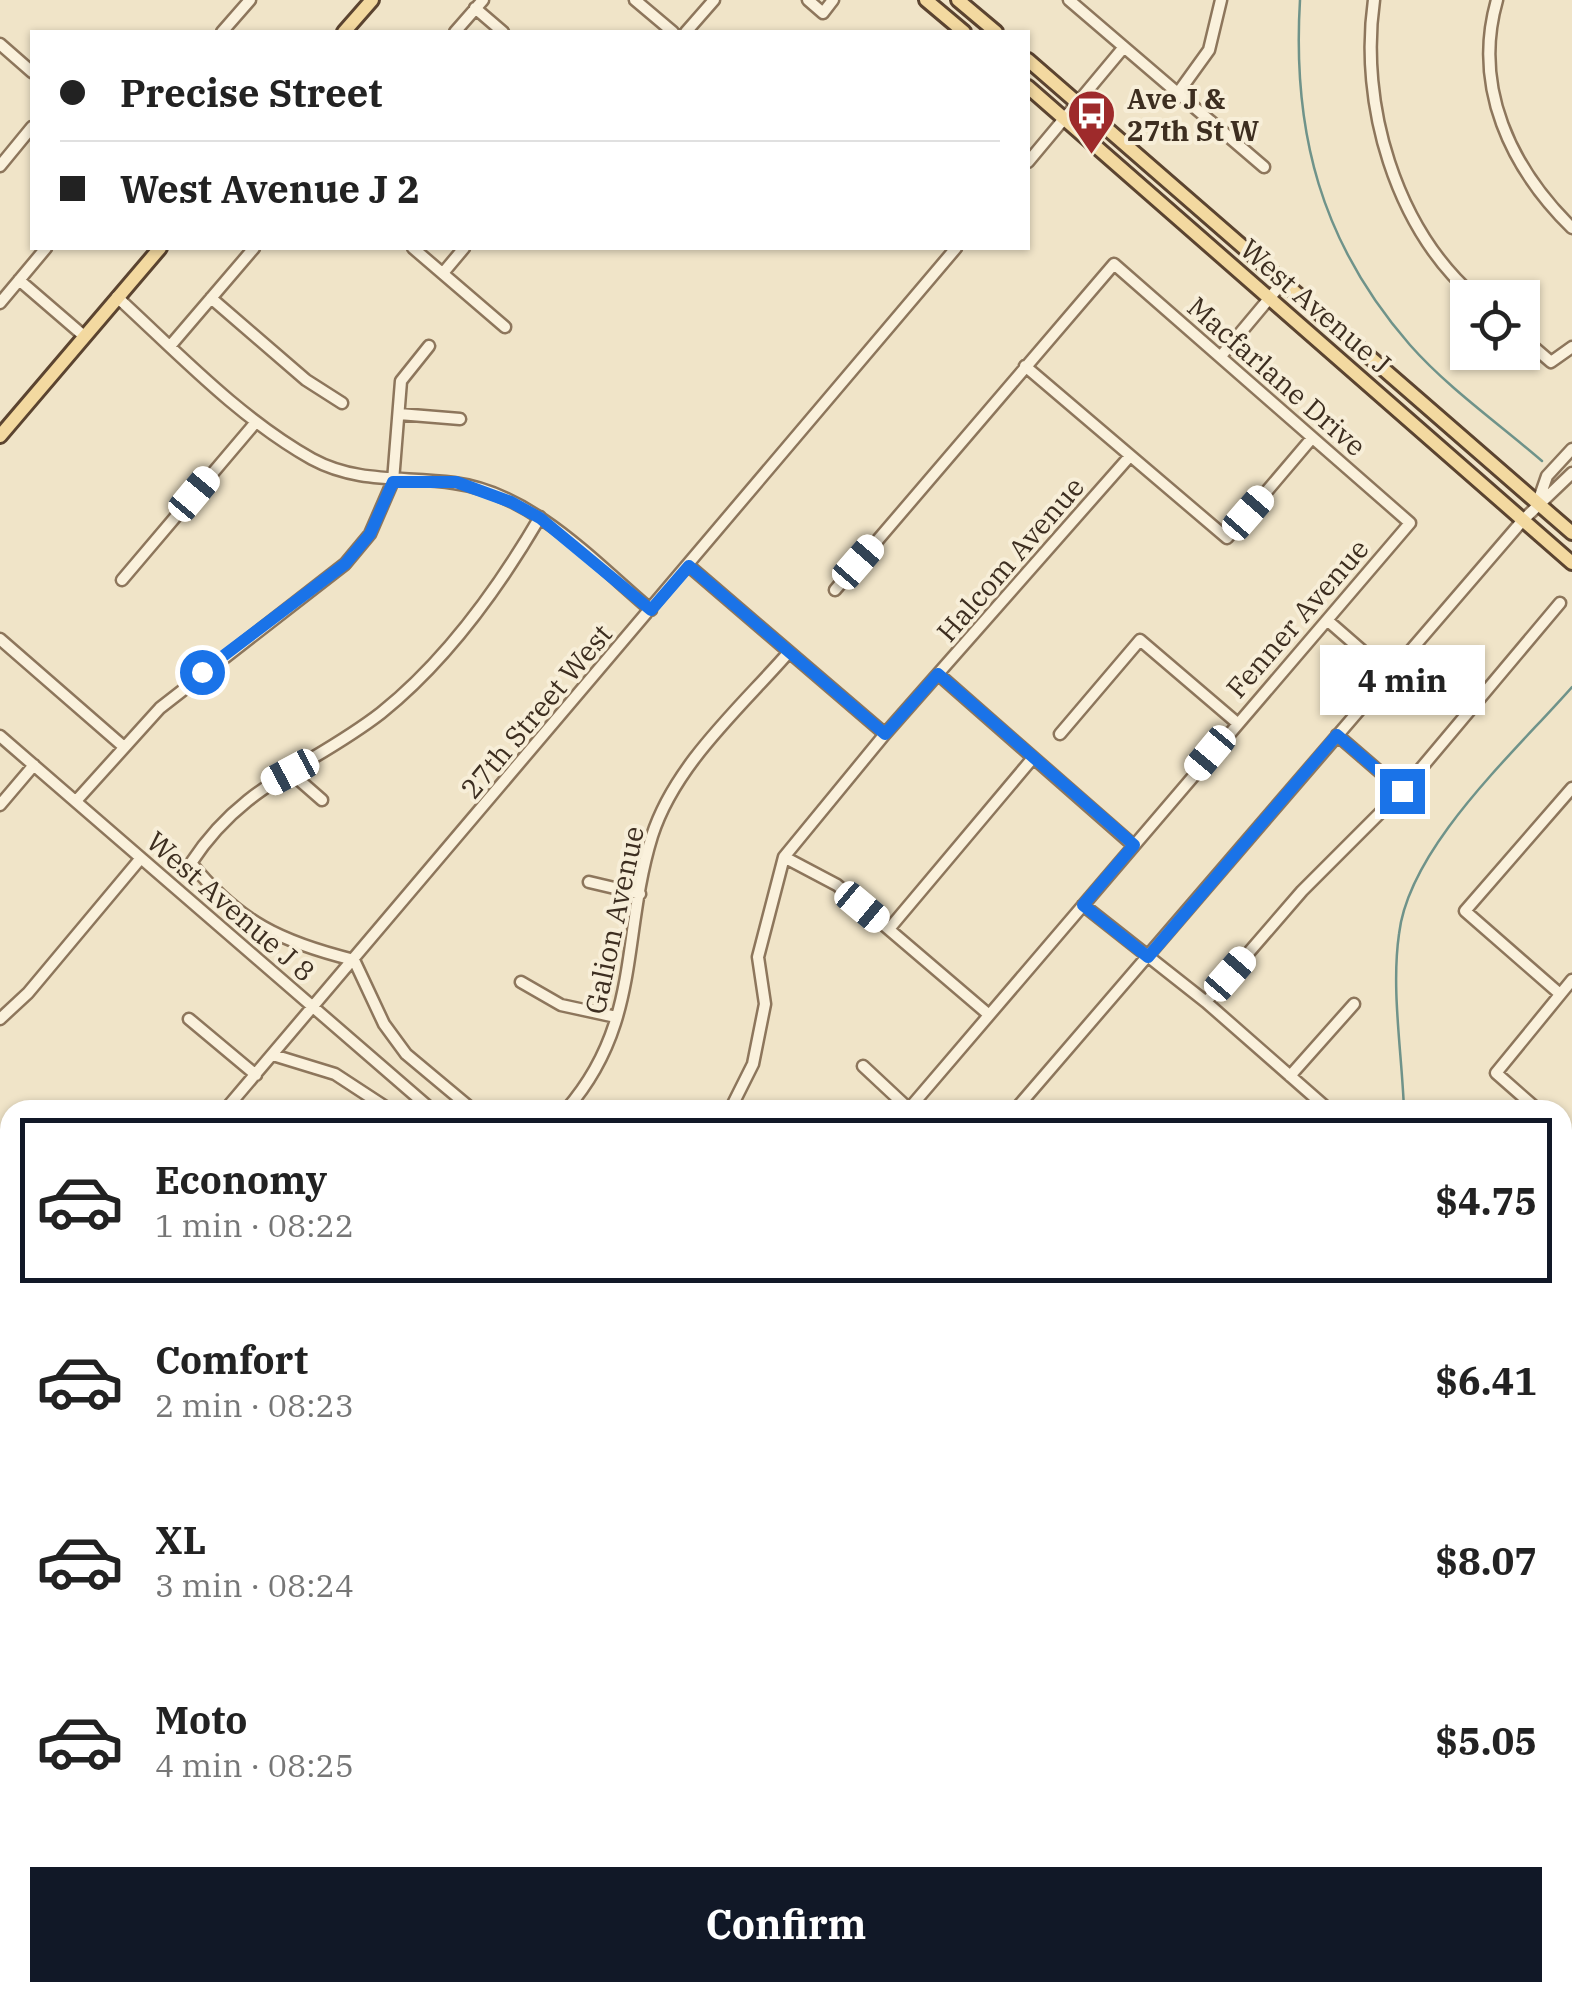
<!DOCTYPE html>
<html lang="en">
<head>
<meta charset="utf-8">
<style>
  :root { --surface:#fff; --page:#f6f6f6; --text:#222; --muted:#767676; --line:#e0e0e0; --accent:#111827 }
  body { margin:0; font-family:"IBM Plex Serif",serif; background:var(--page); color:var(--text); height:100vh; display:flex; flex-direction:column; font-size:38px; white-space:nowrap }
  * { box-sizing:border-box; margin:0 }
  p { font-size:32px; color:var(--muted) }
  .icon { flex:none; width:55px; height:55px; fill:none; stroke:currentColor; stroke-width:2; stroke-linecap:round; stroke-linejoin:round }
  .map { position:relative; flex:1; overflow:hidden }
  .side { position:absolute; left:0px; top:1100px; width:1572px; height:902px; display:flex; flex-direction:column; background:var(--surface); border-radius:30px 30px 0 0; box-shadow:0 2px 8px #0004 }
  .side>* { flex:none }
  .hud { position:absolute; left:30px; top:30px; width:1000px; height:220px; border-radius:0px; box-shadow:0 2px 8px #0004; display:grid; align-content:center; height:220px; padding:0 30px; background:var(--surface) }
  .fabs { position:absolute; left:1450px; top:280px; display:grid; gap:20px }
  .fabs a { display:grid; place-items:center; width:90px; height:90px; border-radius:0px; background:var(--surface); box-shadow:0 2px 8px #0004; font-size:50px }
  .end { position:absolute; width:45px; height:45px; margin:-22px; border:12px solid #1a73e8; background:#fff; box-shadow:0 0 0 5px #fff }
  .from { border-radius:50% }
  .bubble { position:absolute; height:70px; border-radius:0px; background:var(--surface); box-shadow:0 2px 8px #0004; font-size:32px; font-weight:700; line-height:70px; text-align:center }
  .car { position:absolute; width:30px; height:60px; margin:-30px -15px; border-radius:12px; box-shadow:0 0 8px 2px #0007; background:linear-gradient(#fff 24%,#345 0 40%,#fff 0 76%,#345 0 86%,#fff 0) }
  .hud b { display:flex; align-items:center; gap:35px; height:95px; font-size:38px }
  .hud b+b { border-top:2px solid var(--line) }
  .hud i { width:25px; height:25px; background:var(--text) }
  ul { padding:18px 0 0; list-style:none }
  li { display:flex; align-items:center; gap:30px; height:165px; margin:0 20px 15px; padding:0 10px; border:5px solid transparent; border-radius:0px }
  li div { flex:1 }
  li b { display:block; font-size:38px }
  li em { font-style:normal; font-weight:700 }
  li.active { border-color:var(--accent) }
  li>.icon { width:90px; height:90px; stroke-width:1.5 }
  .action { display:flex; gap:20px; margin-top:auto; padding:20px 30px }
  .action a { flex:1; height:115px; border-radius:0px; background:var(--accent); color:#fff; font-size:40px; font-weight:700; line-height:115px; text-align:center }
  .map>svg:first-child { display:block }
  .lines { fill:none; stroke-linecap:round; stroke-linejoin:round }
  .stream { stroke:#6f938a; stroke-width:2.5 }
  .minor-casing { stroke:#8d765c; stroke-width:15 }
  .major-casing { stroke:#5b4430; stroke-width:18 }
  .minor { stroke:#faf1dc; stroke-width:10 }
  .major { stroke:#f3d9a0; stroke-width:12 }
  .route { stroke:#1a73e8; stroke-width:12 }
  .labels { text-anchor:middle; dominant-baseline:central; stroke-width:8; stroke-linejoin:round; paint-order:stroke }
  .poi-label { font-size:28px; font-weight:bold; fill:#3d2e20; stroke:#f7eed8; text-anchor:start }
  .street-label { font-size:28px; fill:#3d2e20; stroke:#f7eed8 }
</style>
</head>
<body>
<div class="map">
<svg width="1572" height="2001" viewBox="0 0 1572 2001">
  <rect width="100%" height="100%" fill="#f0e4c8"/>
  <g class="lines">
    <path class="stream" d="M1300,0C1292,132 1321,243 1410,345C1448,388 1498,423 1542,461
      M1404,1110C1402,1053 1391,990 1399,934C1409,847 1515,752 1572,687
      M819,2001L827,1992"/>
    <defs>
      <path id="minor" d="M635,0L673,32
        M808,0L823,13L833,0
        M1069,0L1264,167
        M1374,0C1359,104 1395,228 1476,298
        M1497,0C1472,87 1511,168 1572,228
        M475,8L503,32
        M222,32L250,0
        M455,32L483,0
        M686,32L714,0
        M0,44L32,72
        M1178,93L1209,50L1221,0
        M1028,162L1124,47
        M0,166L32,127
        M413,248L505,327
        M443,273L464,248
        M19,280L84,336
        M117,297C178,353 239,418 312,459C358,484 405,476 454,483C532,493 594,562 651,610
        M211,298L306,380L342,403
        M0,303L46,248
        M1522,337L1551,362L1572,347
        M171,345L254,248
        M1221,356L1283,282
        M1025,366L1227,538L1312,438
        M399,414L460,419
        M1538,502L1547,476L1572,449
        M689,566L885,734
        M122,580L256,422
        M835,590L1114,264L1410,523L908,1110
        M1327,620L1389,674
        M0,639L124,747
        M938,674L1133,845
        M1060,734L1140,640L1236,722
        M1337,735L1402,791
        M0,736L432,1110
        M290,772L322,800
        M76,801L160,708L345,564L370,534L393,481L401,381L429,346
        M0,805L34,765
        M784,857L837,885L988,1014
        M589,882L640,894
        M1083,905L1206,1002L1329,1110
        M889,929L1032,759
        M521,982L561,1005L616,1017
        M1560,994L1465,911L1572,788
        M1206,1002L1302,891L1402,791L1560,603
        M0,1019L28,993L141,858
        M189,1019L256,1075
        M273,1055L335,1074L390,1110
        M863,1066L909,1109
        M1290,1076L1354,1004
        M225,1110L956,248
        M473,1110L406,1054L384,1024L354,960C281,942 239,922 191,863C244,782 310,768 381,713C447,660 498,589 540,517
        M566,1110C642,1023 621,936 652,836C675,764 741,707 789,652
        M730,1110L753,1064L765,1004L758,957L784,857L885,734L1130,456
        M1015,1110L1523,520L1572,473
        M1538,1110L1496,1073L1572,980
        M1562,1132L1572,1140
        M0,1231L10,1240
        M1562,1312L1572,1320
        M0,1377L10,1364
        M0,1434L10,1441
        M1562,1478L1572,1486
        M1562,1655L1572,1666
        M0,1671H10
        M1562,1724L1572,1715
        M0,1967L10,1955
        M139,1992L146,2001
        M463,1992L473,2001
        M649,1992L659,2001
        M1021,1992L1030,2001
        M1196,1992L1206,2001
        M1326,1992L1336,2001
        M1445,1992L1455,2001
        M1468,1992L1478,2001
        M247,2001L254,1992
        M350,2001L357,1992
        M1037,2001L1045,1992"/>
      <path id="major" d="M926,0L964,32
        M958,0L996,32
        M344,32L372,0
        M1028,60L1572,533
        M1028,87L1572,563
        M0,436L160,248"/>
    </defs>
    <use href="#minor" class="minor-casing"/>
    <use href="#major" class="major-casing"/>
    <use href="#minor" class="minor"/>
    <use href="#major" class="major"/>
  </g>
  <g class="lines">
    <path class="route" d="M202,672L345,564L370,534L393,482H456L511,502L540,518L651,610L689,566L885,734L938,674L1134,845L1083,905L1148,957L1337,735L1402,791"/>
  </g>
  <defs>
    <symbol id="bus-pin" viewBox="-11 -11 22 30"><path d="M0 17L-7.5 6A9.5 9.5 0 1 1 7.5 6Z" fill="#9e2a2b" stroke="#f7eed8"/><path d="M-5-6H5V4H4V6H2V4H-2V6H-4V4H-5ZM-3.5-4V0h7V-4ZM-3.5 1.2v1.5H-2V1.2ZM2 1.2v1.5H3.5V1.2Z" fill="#fff"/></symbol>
  </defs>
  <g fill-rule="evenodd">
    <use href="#bus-pin" x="1064" y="86" width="55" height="75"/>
  </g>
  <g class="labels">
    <g class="poi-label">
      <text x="1127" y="98">Ave J &amp;<tspan x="1127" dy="32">27th St W</tspan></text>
    </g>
    <g class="street-label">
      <text transform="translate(1316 306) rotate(41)">West Avenue J</text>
      <text transform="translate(1277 376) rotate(41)">Macfarlane Drive</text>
      <text transform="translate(1010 559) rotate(-49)">Halcom Avenue</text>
      <text transform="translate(1297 618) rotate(-49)">Fenner Avenue</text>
      <text transform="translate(536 711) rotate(-50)">27th Street West</text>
      <text transform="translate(231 906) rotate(41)">West Avenue J 8</text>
      <text transform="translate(614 920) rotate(-78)">Galion Avenue</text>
    </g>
  </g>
</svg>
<div class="fabs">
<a><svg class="icon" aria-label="locate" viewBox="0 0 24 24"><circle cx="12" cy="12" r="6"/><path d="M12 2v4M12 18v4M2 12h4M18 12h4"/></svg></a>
</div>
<i class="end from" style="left:202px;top:672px"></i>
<i class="end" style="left:1402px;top:791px"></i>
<div class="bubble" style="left:1320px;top:645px;width:165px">4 min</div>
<i class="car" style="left:194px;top:494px;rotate:40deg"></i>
<i class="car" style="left:1248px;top:513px;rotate:41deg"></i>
<i class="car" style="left:858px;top:562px;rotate:41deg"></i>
<i class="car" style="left:1210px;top:753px;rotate:220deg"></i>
<i class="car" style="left:290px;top:772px;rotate:242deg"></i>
<i class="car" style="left:862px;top:907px;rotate:130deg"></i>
<i class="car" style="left:1230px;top:974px;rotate:41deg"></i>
<div class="hud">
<b><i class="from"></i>Precise Street</b>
<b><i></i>West Avenue J 2</b>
</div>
<section class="side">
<ul>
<li class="active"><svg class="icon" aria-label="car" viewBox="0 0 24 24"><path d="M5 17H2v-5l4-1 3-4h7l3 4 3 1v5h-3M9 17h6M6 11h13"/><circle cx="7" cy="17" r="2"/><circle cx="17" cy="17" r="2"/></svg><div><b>Economy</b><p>1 min · 08:22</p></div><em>$4.75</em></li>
<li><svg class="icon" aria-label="car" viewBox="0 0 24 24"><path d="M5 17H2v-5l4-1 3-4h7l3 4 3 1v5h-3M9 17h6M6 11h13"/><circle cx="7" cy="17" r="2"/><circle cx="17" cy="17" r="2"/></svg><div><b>Comfort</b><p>2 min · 08:23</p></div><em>$6.41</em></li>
<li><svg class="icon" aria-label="car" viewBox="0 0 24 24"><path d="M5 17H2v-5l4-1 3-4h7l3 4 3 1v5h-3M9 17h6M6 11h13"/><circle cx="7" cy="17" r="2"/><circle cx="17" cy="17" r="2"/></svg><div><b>XL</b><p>3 min · 08:24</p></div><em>$8.07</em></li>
<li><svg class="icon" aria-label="car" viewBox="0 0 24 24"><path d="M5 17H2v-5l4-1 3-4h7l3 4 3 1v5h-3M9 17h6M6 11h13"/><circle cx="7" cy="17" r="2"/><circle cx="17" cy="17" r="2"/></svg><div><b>Moto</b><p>4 min · 08:25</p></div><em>$5.05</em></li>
</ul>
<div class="action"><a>Confirm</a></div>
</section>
</div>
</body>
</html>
